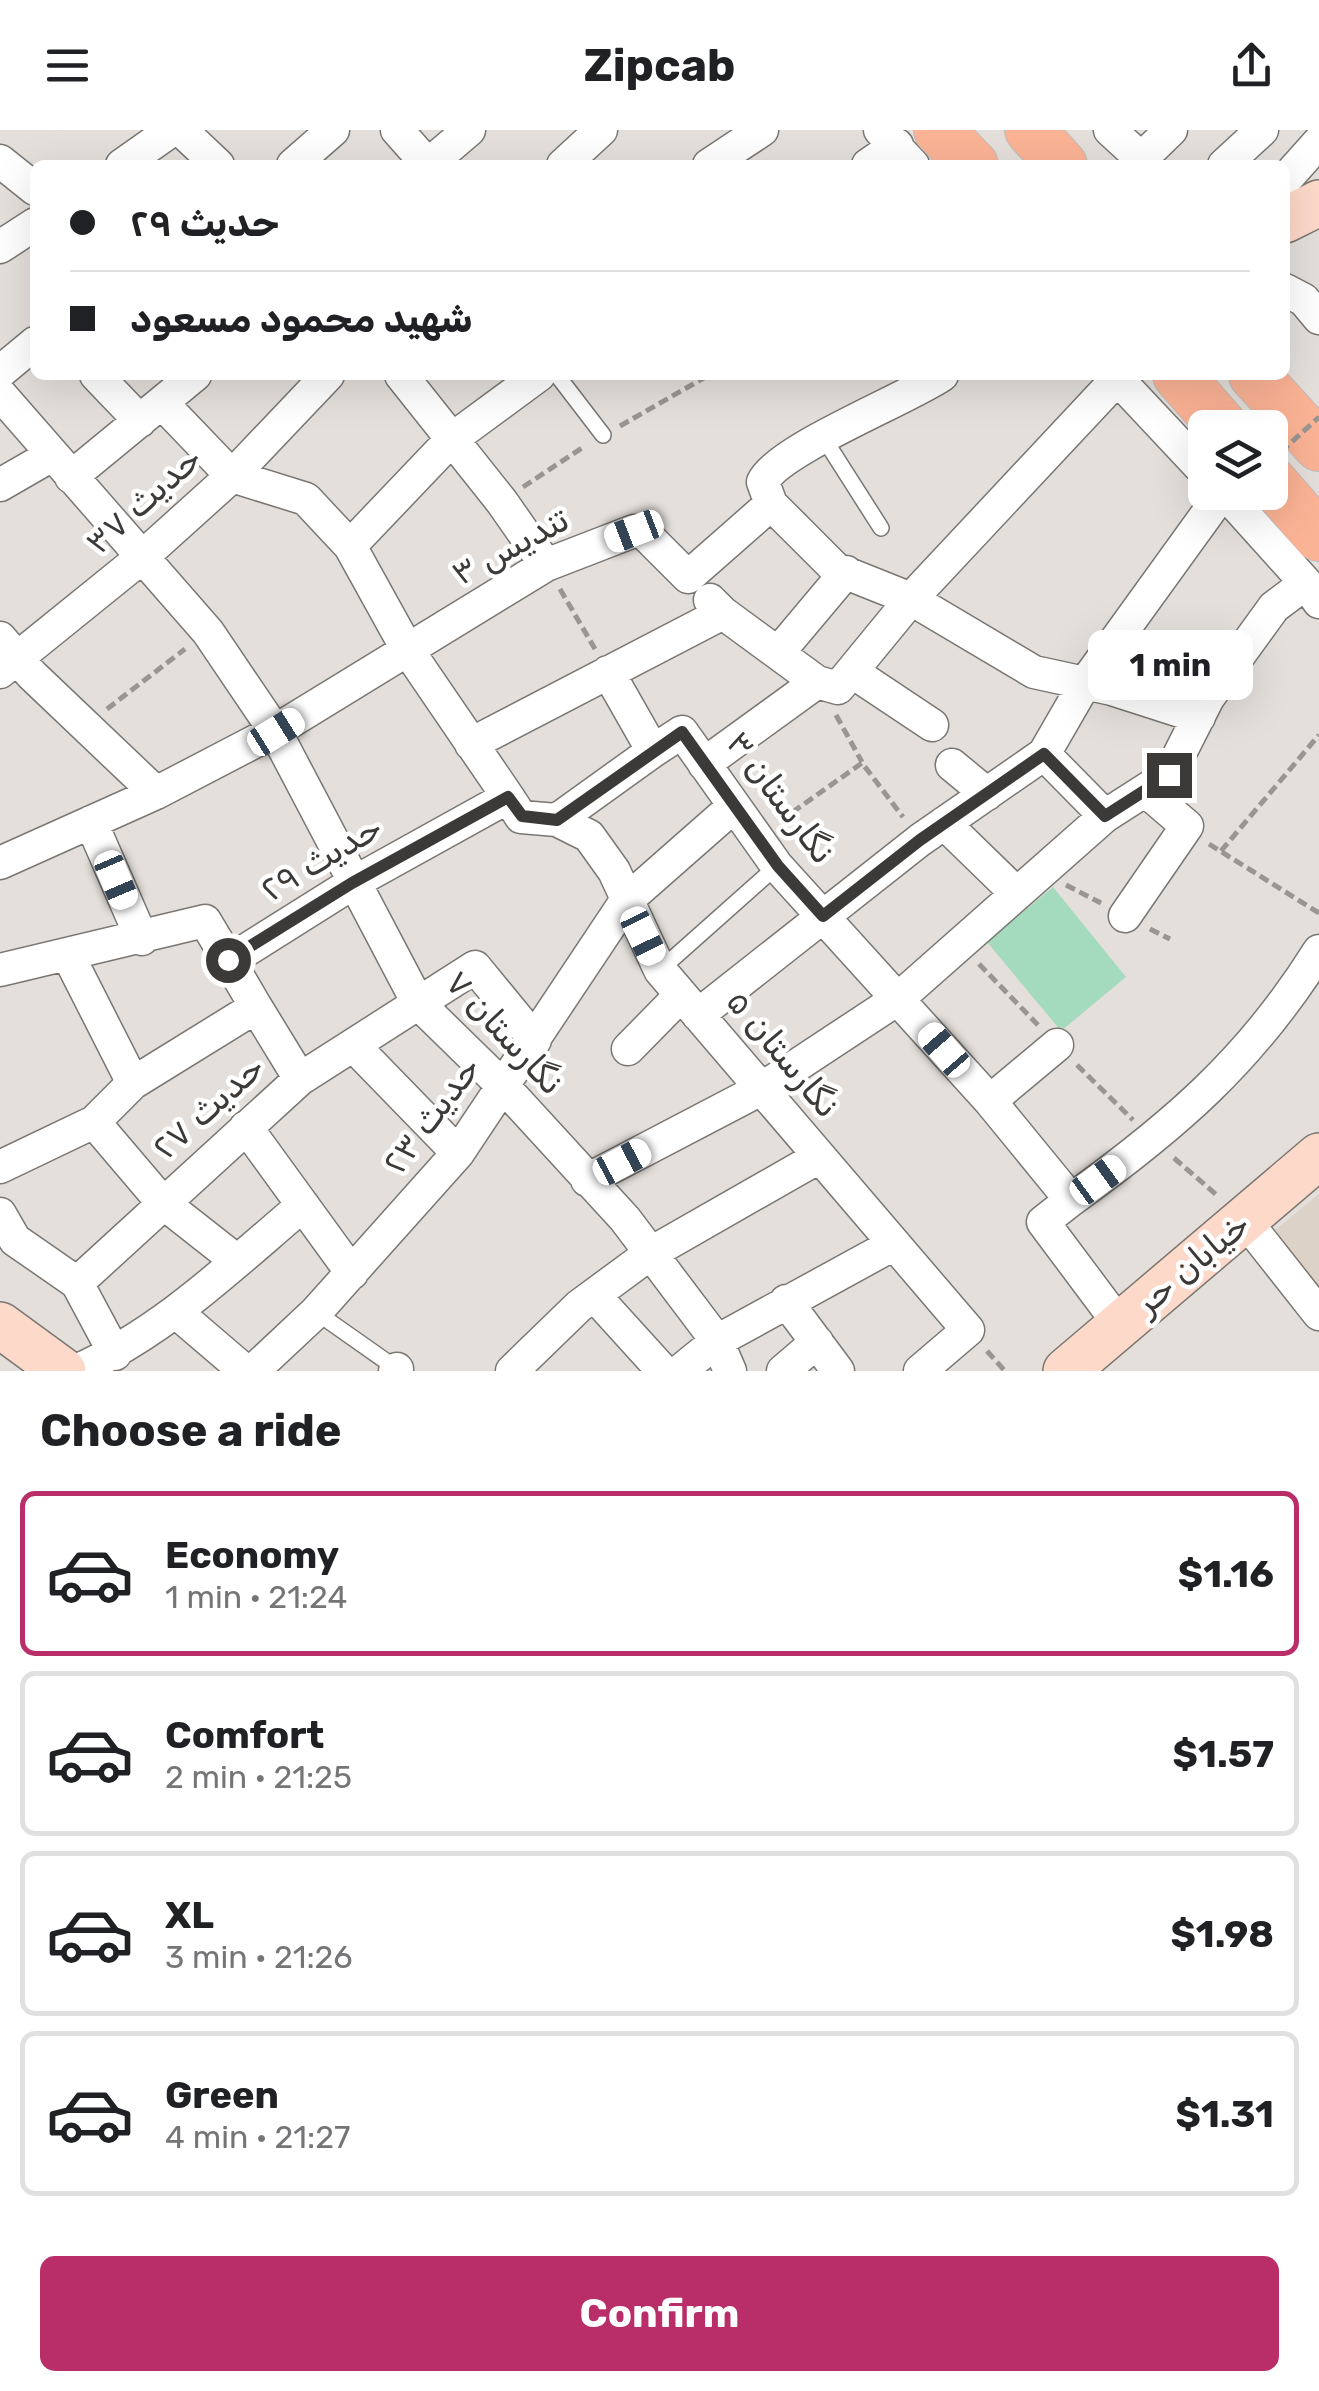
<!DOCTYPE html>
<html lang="en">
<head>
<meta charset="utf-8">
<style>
  :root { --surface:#fff; --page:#f2f2f2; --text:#202124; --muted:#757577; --line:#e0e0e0; --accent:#b92e68 }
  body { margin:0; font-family:Rubik,"Noto Sans Arabic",sans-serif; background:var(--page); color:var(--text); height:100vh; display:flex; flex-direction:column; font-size:38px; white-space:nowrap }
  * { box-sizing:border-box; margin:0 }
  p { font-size:32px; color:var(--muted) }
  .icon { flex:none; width:55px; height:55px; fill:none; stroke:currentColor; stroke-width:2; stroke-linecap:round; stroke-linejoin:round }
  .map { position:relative; height:1241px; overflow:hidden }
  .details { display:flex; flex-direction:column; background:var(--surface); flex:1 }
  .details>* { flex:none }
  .top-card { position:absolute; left:30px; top:30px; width:1260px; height:220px; border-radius:15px; box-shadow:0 10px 40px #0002; display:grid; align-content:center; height:220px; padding:0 40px; background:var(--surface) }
  .tools { position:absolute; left:1188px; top:280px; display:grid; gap:20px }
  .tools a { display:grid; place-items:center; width:100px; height:100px; border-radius:15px; background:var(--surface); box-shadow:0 10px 40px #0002; font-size:50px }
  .end { position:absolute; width:45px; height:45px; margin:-22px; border:12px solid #3c3a38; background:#fff; box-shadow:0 0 0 5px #fff }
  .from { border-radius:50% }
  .bubble { position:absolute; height:70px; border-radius:15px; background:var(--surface); box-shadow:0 10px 40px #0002; font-size:32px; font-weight:700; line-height:70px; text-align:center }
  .car { position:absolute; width:30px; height:60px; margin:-30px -15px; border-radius:12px; box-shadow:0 0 8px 2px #0007; background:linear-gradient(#fff 24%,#345 0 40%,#fff 0 76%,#345 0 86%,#fff 0) }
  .top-card b { display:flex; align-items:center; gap:35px; height:95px; font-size:38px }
  .top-card b+b { border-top:2px solid var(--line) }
  .top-card i { width:25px; height:25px; background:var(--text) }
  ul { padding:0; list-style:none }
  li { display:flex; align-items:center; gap:30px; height:165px; margin:0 20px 15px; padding:0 20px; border:5px solid var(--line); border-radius:15px }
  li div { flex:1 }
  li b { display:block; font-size:38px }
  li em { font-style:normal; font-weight:700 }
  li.selected { border-color:var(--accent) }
  li>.icon { width:90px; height:90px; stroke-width:1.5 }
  h2 { padding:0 40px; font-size:45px; line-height:120px }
  .primary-button { display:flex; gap:20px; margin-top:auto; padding:20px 40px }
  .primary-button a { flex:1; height:115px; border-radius:15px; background:var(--accent); color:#fff; font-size:40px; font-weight:700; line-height:115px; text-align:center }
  header { display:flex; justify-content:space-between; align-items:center; height:130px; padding:0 40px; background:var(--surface); font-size:45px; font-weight:700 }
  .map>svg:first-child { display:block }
  .built { fill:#dcd2c7 }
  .green { fill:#a4dbbe }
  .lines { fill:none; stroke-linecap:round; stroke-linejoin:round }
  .lane-casing { stroke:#7a7671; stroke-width:18 }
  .street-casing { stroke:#7a7671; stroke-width:35 }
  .secondary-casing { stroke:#7a7671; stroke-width:48 }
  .primary-casing { stroke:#bdbcbb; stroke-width:52 }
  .path { stroke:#999592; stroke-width:5; stroke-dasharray:10 5; stroke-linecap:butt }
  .lane { stroke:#fff; stroke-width:15 }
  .street { stroke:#fff; stroke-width:32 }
  .secondary { stroke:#fdd9ca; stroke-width:45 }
  .primary { stroke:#fbb395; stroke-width:50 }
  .path-bridge { stroke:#999592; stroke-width:5; stroke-dasharray:10 5; stroke-linecap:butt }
  .route { stroke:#3c3a38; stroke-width:12 }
  .labels { text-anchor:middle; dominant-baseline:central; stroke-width:9; stroke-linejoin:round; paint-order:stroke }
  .street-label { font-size:35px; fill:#3c3a38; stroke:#fff }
</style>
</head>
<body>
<header><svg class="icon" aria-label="menu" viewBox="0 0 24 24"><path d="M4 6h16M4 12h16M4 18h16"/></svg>Zipcab<svg class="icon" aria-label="share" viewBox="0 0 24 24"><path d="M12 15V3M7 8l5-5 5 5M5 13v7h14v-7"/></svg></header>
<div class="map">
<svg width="1319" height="1241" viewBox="0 0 1319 1241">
  <rect width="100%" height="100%" fill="#e4dfda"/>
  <path class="built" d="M1319,1064V1170L1269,1105Z"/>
  <path class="green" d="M1053,757L1126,847L1061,901L987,812Z"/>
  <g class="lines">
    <defs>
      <path id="lane" d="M557,245L603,305
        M823,307L881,398
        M660,840L777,736
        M316,1182L397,1239"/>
      <path id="street" d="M181,0L218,35
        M397,0L428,35L469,0
        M880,0L913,35
        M1110,0L1148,35
        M1140,30L1171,0
        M0,31L35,59
        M122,35L172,0
        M293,35L333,0
        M563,35L601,0
        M709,35L762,0
        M868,35L897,15
        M1224,35L1262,0
        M1285,50L1319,12
        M0,117L35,94
        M1285,160L1304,170L1319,188
        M0,242L35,213
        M96,245L140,291
        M401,245L502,372L546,435
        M1114,245L1205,342
        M0,264L208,502L275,601L418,873L504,957L625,1089L717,1211L730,1241
        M162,273L232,346L306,369L350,416L407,519L508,667
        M71,347L195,245
        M0,355L52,325
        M1224,362L1306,453L1319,472
        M771,374L836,439L911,469L1034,542L1112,559L1199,587
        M350,416L452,309L539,245
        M710,470L723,483L817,552
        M0,508L32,545L156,663
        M778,523L846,442
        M0,542L141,428L232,346L328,245
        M608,542L653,621L682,602L777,736L990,971L1071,1070L1043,1092L1120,1195
        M854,543L932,595
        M471,614L723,483
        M1044,624L1105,686
        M704,634L817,552L838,558L911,469L1117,249
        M952,635L987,664
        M557,690L589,706L614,741L660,840L968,1200L920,1241
        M91,692L142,809
        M944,693L1016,763
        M0,733L156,663L275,601L546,435L634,401H642L688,447L771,374L763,352C777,320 907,269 942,245
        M1125,786L1187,696L1146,661
        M68,825L133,953
        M0,840L205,791L229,831
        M256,877L300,949
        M698,885L920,710L1044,624L1085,553L1223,362
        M353,915L458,1023
        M628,919L681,865
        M990,971L1057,915
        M94,992L162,1072L237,1131
        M246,997L352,1143
        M0,1037L94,992L133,953L256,877L229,831L353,753L508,667L521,687L557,690L653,621
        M587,1050L761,959L899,868L1105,686L1169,645L1208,568L1274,477L1306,453
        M1071,1070C1174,996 1251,930 1319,821
        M0,1084L15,1110L77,1153
        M1244,1089L1319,1184
        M594,1165L663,1241
        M786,1171L838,1241
        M176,1182L245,1241
        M115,1224L77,1153L300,949L475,837L535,910
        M76,1241C162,1203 231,1136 303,1075
        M253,1241L316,1182L458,1023L626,771L734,676
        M395,1241L397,1239
        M512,1241L579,1176L651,1123L819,1027
        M680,1241L717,1211L894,1114
        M783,1241L817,1212"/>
      <path id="secondary" d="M1285,90L1319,73
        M0,1195L63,1241
        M1066,1241L1319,1026"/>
      <path id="primary" d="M939,0L973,35
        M1030,0L1062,35
        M1178,245L1224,298
        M1254,245L1319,316
        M1270,350L1319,406"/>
    </defs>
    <use href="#lane" class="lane-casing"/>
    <use href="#street" class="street-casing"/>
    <use href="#secondary" class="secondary-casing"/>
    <use href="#primary" class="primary-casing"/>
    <path class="path" d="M620,296L709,245
      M523,357L585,316
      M560,459L595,519
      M107,579L185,519
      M836,585L862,632
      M780,691L862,633L903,687
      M1209,714L1319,783
      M1221,721L1319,605
      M1066,755L1101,773
      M1150,799L1170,809
      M979,834L1038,895
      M1077,935L1133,990
      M1174,1028L1219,1067
      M987,1221L1005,1241"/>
    <use href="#lane" class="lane"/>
    <use href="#street" class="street"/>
    <use href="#secondary" class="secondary"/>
    <use href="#primary" class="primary"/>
    <path class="path-bridge" d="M1270,332L1319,287
      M1219,378L1236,362"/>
  </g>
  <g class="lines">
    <path class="route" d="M228,830L352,753L508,667L522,686L557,690L682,602L778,736L823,786L920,710L1044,624L1105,686L1169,645"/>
  </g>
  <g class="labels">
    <g class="street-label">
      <text transform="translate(143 370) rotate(-42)">حدیث ۳۷</text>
      <text transform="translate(510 416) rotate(-28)">تندیس ۳</text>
      <text transform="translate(781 667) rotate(53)">نگارستان ۳</text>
      <text transform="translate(321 728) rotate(-31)">حدیث ۲۹</text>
      <text transform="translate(505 902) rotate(47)">نگارستان ۷</text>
      <text transform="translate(783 923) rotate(50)">نگارستان ۵</text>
      <text transform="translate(208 977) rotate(-42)">حدیث ۲۷</text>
      <text transform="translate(431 985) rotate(-53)">حدیث ۲۳</text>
      <text transform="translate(1192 1133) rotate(-40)">خیابان حر</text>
    </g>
  </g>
</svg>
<div class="tools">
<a><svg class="icon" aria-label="layers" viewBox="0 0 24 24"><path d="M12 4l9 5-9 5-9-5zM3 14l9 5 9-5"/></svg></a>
</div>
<i class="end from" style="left:228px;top:830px"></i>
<i class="end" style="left:1169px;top:645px"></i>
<div class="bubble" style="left:1088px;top:500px;width:165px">1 min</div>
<i class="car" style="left:634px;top:401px;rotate:249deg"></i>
<i class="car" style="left:276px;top:602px;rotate:58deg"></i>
<i class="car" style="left:116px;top:750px;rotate:157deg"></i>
<i class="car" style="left:643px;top:806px;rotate:154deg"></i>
<i class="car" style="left:944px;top:920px;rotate:319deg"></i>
<i class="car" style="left:622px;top:1032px;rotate:62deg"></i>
<i class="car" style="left:1098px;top:1050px;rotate:54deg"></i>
<div class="top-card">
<b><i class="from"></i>حدیث ۲۹</b>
<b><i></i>شهید محمود مسعود</b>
</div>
</div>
<section class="details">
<h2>Choose a ride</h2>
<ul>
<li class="selected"><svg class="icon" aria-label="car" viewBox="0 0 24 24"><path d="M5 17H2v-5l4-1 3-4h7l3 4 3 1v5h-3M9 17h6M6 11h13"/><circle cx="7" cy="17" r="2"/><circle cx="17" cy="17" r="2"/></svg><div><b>Economy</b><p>1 min · 21:24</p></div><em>$1.16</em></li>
<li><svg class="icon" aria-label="car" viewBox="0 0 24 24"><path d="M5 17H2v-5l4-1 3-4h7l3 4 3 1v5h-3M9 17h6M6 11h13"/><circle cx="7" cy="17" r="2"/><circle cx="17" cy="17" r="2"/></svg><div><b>Comfort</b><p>2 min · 21:25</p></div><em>$1.57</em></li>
<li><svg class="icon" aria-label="car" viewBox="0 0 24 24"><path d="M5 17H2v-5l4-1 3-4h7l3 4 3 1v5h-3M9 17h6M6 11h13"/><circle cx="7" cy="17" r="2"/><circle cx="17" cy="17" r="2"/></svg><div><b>XL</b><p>3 min · 21:26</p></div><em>$1.98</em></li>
<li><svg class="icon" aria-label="car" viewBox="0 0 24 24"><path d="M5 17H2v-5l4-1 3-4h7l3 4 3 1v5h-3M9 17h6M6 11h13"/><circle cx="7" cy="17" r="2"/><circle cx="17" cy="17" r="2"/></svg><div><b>Green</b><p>4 min · 21:27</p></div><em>$1.31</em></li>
</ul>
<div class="primary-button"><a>Confirm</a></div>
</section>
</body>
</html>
